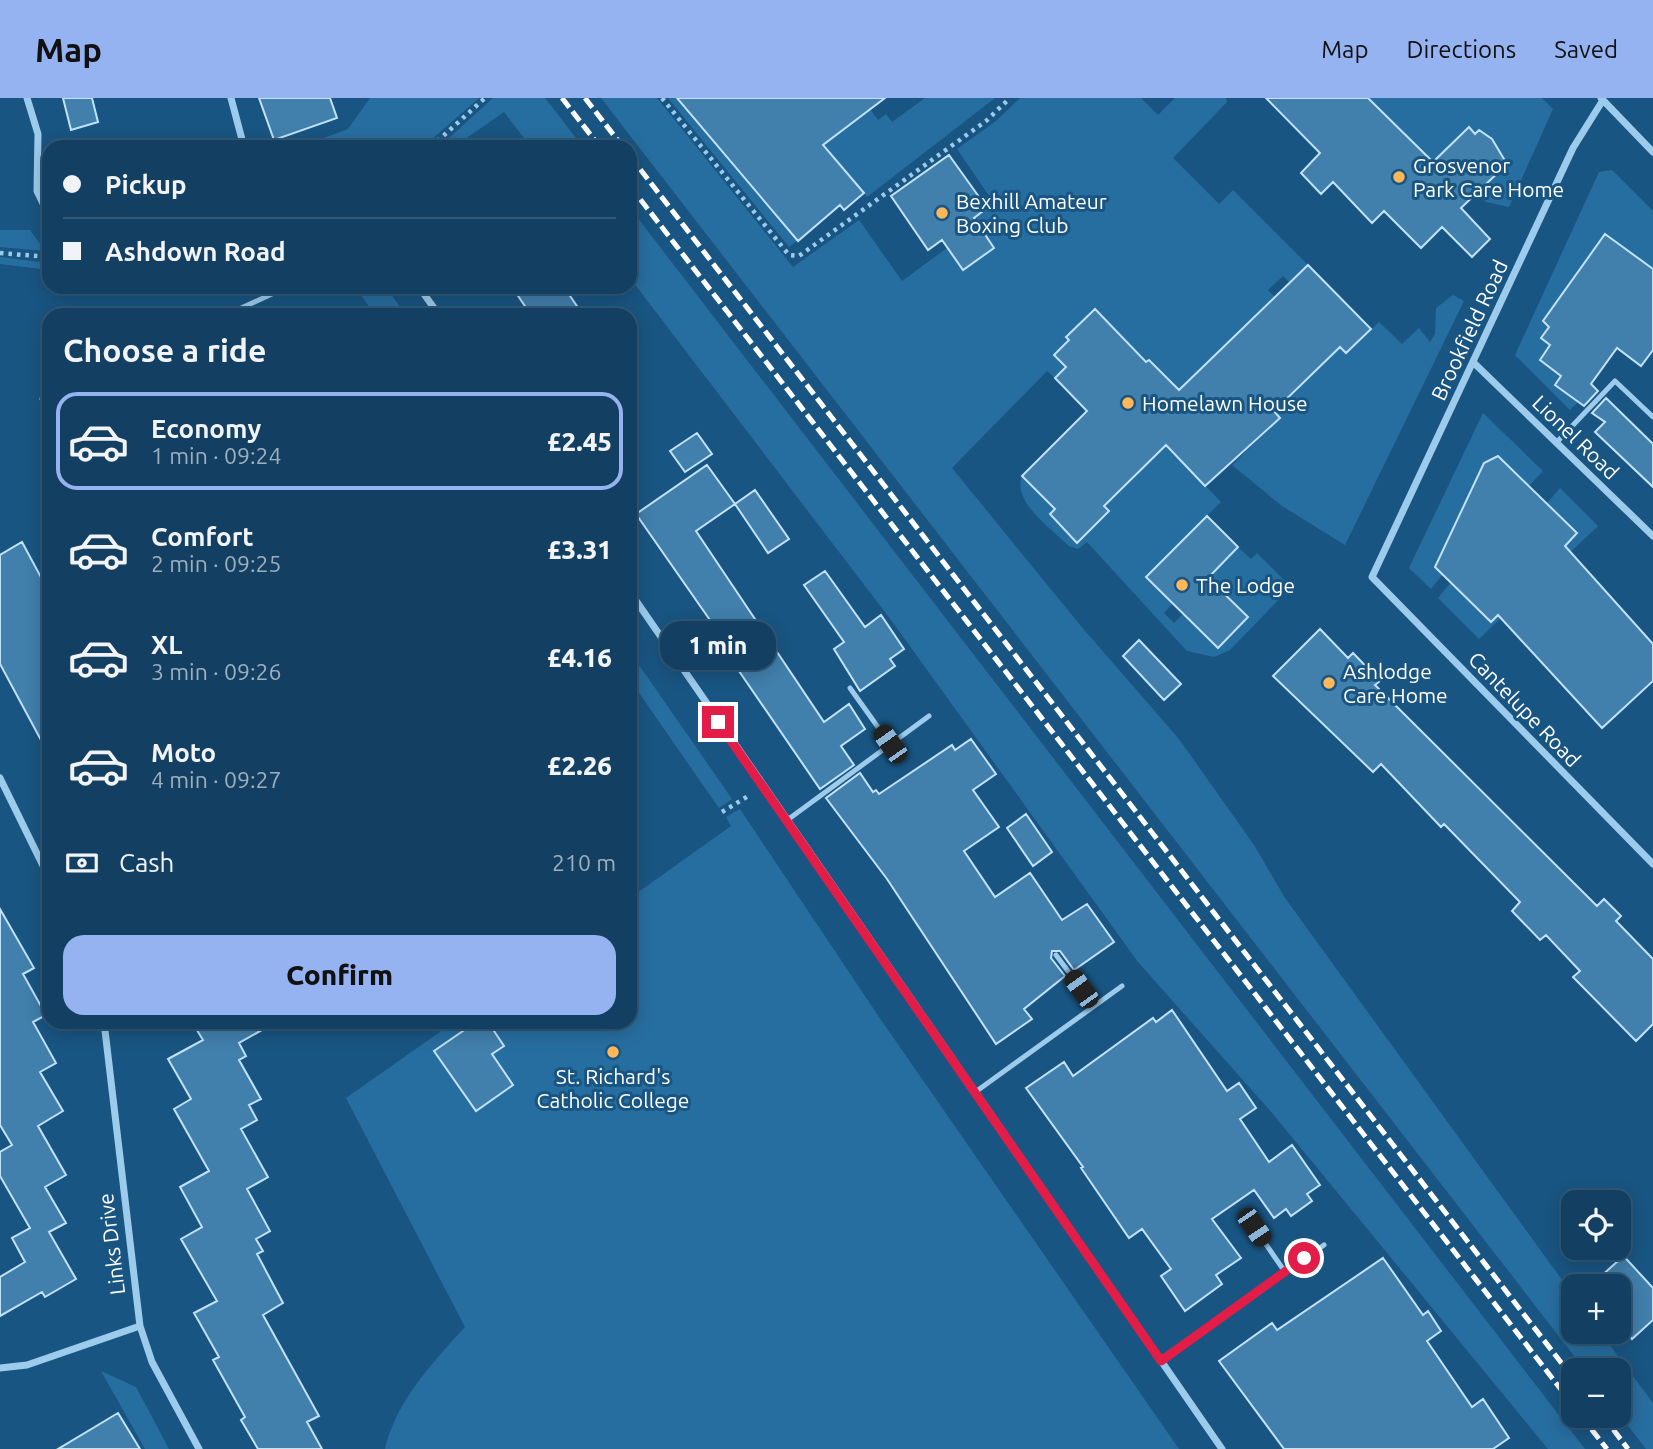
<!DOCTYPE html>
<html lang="en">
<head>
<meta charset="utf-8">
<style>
  :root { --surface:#134062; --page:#1c4768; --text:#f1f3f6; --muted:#9dafbe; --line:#325977; --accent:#95b2f1 }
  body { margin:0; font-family:Ubuntu,sans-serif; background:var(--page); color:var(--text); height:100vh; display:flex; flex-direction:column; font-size:26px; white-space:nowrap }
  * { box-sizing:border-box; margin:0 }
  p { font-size:23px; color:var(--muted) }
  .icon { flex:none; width:38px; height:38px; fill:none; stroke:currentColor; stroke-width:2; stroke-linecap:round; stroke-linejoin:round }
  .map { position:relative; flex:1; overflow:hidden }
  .side { position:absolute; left:42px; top:210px; width:595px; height:721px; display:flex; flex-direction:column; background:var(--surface); border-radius:21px; box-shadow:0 4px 18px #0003,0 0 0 2px var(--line) }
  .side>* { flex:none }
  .guide { position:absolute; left:42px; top:42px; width:595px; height:154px; border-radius:21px; box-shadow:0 4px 18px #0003,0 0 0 2px var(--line); display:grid; align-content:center; height:154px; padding:0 21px; background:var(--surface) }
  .fabs { position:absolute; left:1561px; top:1092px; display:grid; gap:14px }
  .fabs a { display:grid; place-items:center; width:70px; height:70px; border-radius:14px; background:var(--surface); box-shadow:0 4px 18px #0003,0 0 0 2px var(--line); font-size:35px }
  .end { position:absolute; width:32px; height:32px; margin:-16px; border:9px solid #e11d48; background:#fff; box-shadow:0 0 0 4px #fff }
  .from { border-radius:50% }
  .bubble { position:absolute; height:49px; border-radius:21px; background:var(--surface); box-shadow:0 4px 18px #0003,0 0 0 2px var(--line); font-size:23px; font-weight:800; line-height:49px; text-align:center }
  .car { position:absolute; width:21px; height:42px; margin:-21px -10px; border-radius:9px; box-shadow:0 0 5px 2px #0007; background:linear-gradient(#222 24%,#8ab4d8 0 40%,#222 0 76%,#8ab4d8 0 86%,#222 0) }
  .guide b { display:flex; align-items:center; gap:24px; height:66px; font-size:26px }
  .guide b+b { border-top:2px solid var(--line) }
  .guide i { width:18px; height:18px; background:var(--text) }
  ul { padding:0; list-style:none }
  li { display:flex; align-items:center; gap:21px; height:98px; margin:0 14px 10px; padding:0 7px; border:4px solid transparent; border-radius:21px }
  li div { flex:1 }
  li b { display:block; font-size:26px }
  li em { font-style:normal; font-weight:800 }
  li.active { border-color:var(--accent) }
  li>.icon { width:63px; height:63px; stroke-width:1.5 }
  h2 { padding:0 21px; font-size:32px; line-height:84px }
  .pay { display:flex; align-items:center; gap:18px; height:77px; padding:0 21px; font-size:26px }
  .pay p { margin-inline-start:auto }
  .cta { display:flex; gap:14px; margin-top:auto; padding:14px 21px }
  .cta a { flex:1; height:80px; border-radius:21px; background:var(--accent); color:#111; font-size:28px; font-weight:800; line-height:80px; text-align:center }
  header { display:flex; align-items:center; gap:42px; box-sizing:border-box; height:98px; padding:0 35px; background:var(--accent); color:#111 }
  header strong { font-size:33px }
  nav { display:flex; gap:38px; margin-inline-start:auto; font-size:24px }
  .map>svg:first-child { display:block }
  .green { fill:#276ea0 }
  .building { fill:#417fac; stroke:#c1e2f9; stroke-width:2 }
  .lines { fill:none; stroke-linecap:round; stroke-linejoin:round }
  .path { stroke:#9ccbeb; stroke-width:4.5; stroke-dasharray:3.5 5; stroke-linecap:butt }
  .service { stroke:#9ccbeb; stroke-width:5 }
  .minor { stroke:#9ccbeb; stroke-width:7 }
  .rail { stroke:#fff; stroke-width:5; stroke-dasharray:12 5; stroke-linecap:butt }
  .route { stroke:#e11d48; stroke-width:9 }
  .poi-dot { fill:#ffb757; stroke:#195582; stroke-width:2.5 }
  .labels { text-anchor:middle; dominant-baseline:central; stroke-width:6; stroke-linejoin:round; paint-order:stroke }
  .poi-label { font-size:21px; fill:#fff; stroke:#195582; text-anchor:start }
  .street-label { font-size:21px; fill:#fff; stroke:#195582 }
</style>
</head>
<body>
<header>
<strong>Map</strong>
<nav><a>Map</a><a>Directions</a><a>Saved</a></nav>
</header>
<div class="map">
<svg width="1653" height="1351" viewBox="0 0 1653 1351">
  <rect width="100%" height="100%" fill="#195582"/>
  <path class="green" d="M370,0H479L423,49H300L348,31Z
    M493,0H545L583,49H531L504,14L454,49H439Z
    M601,0H657L793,169L859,122L902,183L947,150L963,172L994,150L974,120L994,105L957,51L996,23L1020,0H1141L1158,17L1175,0H1226L1227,4L1173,60L1219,106L1233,92L1308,167L1290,185L1283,178L1268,192L1275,199L1207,265L1186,314L1168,281L1149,262L1146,264L1069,242L1066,269L1055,280L1047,273L952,370L1080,527L1179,641L1254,747L1285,800L1573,1197V1234H1600L1653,1305V1351H1646L1619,1316V1272H1585Z
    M668,0H677L798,142L789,149Z
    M783,0L870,11L878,22L886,16L892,24L925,0H995L867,99Z
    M1368,0H1542L1553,11L1509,109L1486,104L1477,95L1506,67L1492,41L1479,32L1475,36L1469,29L1433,64Z
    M1612,72L1653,113V171L1605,137L1585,163L1596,172L1557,204L1543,223L1549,229L1541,240L1550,247L1540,262L1561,278L1555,287L1578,304L1570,312L1515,257L1599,74Z
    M630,110L1585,1351H1548L1273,1016L1138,864L891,522L630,180Z
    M0,132H30L45,153L0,149Z
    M0,159L49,165V172L0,166Z
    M355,189H386L406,217H375Z
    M1453,197L1464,203L1345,447L1282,408L1232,367L1280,320L1274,313L1340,249L1347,255L1379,224L1402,246L1419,230L1430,244L1435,236L1436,210Z
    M1483,315L1543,373L1529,388L1498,358L1484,365L1435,469L1443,476L1431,491L1409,470Z
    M1166,347L1221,404L1146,478L1173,505L1164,515L1174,525L1183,516L1218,550L1248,519L1221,492L1205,483L1238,449L1251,461L1257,455L1291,489L1230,552L1214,559L1187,553L1087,444L1078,451L1069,448C1051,430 1012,404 1022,378L1055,411L1050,416L1078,445L1109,414L1104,408Z
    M1560,390L1598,428L1479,541L1438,500L1451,484L1548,465L1577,435L1547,405Z
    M630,554L732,701L719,710L630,582Z
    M740,711L879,919L1179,1351H385C396,1303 433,1264 465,1229L346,1000L454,924H630V800L731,728L726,719Z
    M101,1273L136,1289L169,1351H145Z"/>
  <path class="building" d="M63,0H92L98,24L71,32Z
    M259,0H330L337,20L274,42Z
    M677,0H885L823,47L864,95L844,112L840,107L798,143Z
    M1266,0H1368L1433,64L1469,29L1475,36L1479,32L1492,41L1507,66L1461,110L1490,141L1472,159L1442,129L1421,150L1384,113L1372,125L1333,84L1321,96L1301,75L1320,55Z
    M949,57L987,110L974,120L994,150L963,172L942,142L928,152L891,98Z
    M1605,136L1653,171V252L1641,268L1617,250L1591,286L1598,293L1584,308L1555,287L1561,278L1540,262L1550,247L1541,240L1549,229L1543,223Z
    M1308,167L1371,231L1346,255L1340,249L1274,313L1280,320L1205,388L1166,347L1104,408L1109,413L1077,445L1050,416L1055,411L1022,378L1087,313L1055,280L1066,269L1054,257L1069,242L1066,239L1095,211L1146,264L1149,262L1179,292Z
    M512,189H564L583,217H531Z
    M1606,300L1653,346V389L1595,334L1605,324L1592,315Z
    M697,335L712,356L685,374L670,353Z
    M1498,358L1577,435L1565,448L1653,546V583L1602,630L1498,517L1491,524L1435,469L1484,365Z
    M707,367L735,406L696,433L824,624L849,606L865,631L841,648L854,667L820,691L708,528L712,525L636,416Z
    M755,392L789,441L768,455L735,406Z
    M1207,418L1238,449L1208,480L1248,519L1218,550L1146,479Z
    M22,444L49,494V657L0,566V457Z
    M825,473L865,529L881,517L904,551L890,561L895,568L860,593L834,551L844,544L804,487Z
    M1320,531L1348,560L1353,555L1380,583L1375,587L1597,808L1604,801L1621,818L1616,823L1653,861V926L1636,943L1573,879L1580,873L1546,837L1540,842L1512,813L1520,804L1444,726L1441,729L1381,666L1373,674L1273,578Z
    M1139,542L1181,586L1164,602L1123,558Z
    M971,641L996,676L973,692L999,729L964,753L995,799L1030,775L1062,822L1087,806L1114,844L1074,872L1060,853H1052L1051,860L1065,878L1024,911L1032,921L996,946L887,781L826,700L860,675L873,694L876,692L879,696L952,647L955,652Z
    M1026,716L1052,754L1033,768L1007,730Z
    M0,811L34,870L23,876L46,917L33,924L56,965L40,974L63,1013L38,1028L66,1077L45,1089L66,1125L49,1134L76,1181L45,1199L42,1194L0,1218V1179L25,1164L12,1140L30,1130L0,1078V1054L12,1047L0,1027Z
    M1172,912L1227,993L1239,985L1256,1010L1240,1021L1269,1064L1292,1047L1320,1087L1307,1096L1312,1103L1291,1118L1286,1111L1274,1120L1254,1092L1212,1121L1241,1160L1216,1177L1222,1186L1185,1213L1161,1178L1171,1171L1142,1131L1129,1140L1081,1070L1083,1069L1026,990L1064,964L1073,978L1153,920L1156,924Z
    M192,924H276L239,945L246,958L239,962L261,1001L249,1007L257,1022L241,1031L268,1079L247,1091L270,1133L256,1141L263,1153L257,1156L283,1205L263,1217L319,1318L307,1324L322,1351H258L241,1322L245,1319L213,1262L219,1259L194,1215L217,1203L181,1141L202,1129L180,1089L209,1073L174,1011L191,1001L168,961L203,942Z
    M476,924H488L504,948L492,956L513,987L476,1013L434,953Z
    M1619,1153L1653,1190V1222L1632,1241L1619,1227V1188H1590L1619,1162Z
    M1383,1160L1423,1217L1428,1213L1441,1233L1427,1243L1472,1309L1483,1301L1509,1340L1493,1351H1284L1219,1263L1272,1225L1277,1232Z
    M118,1315L140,1351H58Z"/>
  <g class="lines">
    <path class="path" d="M662,0L789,157L799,158L986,23L1010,0
      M431,49L485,0
      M0,155L49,159
      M722,714L750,697"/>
    <path class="service" d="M226,217L287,189
      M42,301L49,298
      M1556,345L1615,283L1653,319
      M850,590L890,646
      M786,723L929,618
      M1056,857L1094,908
      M974,995L1122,888
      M1254,1129L1285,1174
      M1161,1263L1324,1147"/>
    <path class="minor" d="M27,0L38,36L37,93L49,118
      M231,0L244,49
      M1601,0L1653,54
      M1603,2L1573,50L1372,479L1653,766
      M419,189L439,217
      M1474,265L1653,438
      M630,494L1222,1351
      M0,680L49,780
      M104,924L140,1228L152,1264L199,1351
      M0,1270L27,1267L140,1228"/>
    <path class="rail" d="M562,0L600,49
      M585,0L623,49
      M630,58L1573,1280
      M630,88L1573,1307
      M1581,1318L1607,1351
      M1603,1318L1628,1351"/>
  </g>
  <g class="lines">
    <path class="route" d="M718,624L1161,1263L1304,1160"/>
  </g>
  <g class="poi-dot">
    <circle cx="1399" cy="79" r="7"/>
    <circle cx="942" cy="115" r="7"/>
    <circle cx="1128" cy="305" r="7"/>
    <circle cx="1182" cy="487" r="7"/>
    <circle cx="1329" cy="585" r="7"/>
    <circle cx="613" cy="954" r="7"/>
  </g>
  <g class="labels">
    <g class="poi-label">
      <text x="1413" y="67">Grosvenor<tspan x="1413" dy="24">Park Care Home</tspan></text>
      <text x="956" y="103">Bexhill Amateur<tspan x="956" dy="24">Boxing Club</tspan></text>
      <text x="1142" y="305">Homelawn House</text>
      <text x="1196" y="487">The Lodge</text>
      <text x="1343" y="573">Ashlodge<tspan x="1343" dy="24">Care Home</tspan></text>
      <text x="613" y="978" text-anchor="middle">St. Richard's<tspan x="613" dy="24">Catholic College</tspan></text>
    </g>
    <g class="street-label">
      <text transform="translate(1469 232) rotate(-65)">Brookfield Road</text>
      <text transform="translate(1576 339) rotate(44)">Lionel Road</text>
      <text transform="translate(1525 611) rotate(46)">Cantelupe Road</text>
      <text transform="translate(111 1146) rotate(-97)">Links Drive</text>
    </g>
  </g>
</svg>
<div class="fabs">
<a><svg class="icon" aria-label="locate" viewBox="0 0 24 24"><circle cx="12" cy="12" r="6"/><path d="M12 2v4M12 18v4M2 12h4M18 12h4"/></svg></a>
<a>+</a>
<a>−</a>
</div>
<i class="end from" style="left:1304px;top:1160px"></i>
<i class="end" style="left:718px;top:624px"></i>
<div class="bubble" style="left:660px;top:523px;width:116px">1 min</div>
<i class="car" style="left:890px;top:646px;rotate:325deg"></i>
<i class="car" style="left:1081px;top:891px;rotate:324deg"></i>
<i class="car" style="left:1254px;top:1129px;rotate:146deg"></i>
<div class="guide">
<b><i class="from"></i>Pickup</b>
<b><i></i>Ashdown Road</b>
</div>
<section class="side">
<h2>Choose a ride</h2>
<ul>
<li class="active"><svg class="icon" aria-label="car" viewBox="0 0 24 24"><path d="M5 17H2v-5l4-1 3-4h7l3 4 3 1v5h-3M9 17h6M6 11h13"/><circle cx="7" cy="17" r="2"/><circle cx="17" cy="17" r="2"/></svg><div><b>Economy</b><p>1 min · 09:24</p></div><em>£2.45</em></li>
<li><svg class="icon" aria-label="car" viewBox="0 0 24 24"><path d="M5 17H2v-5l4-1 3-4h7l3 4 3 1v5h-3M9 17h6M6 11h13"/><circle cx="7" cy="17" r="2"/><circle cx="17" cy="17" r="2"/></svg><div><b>Comfort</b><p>2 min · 09:25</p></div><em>£3.31</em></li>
<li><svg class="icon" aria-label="car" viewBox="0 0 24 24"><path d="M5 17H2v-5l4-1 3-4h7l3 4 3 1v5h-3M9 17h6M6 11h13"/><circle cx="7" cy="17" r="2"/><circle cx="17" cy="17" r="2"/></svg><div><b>XL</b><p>3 min · 09:26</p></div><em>£4.16</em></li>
<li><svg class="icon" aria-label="car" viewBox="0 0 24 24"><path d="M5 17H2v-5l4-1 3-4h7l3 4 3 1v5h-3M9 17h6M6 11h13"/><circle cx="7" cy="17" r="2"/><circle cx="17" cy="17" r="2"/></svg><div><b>Moto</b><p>4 min · 09:27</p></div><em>£2.26</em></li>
</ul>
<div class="pay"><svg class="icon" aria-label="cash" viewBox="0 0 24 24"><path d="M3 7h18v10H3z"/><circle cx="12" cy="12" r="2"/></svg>Cash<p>210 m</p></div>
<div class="cta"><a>Confirm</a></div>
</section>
</div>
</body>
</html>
